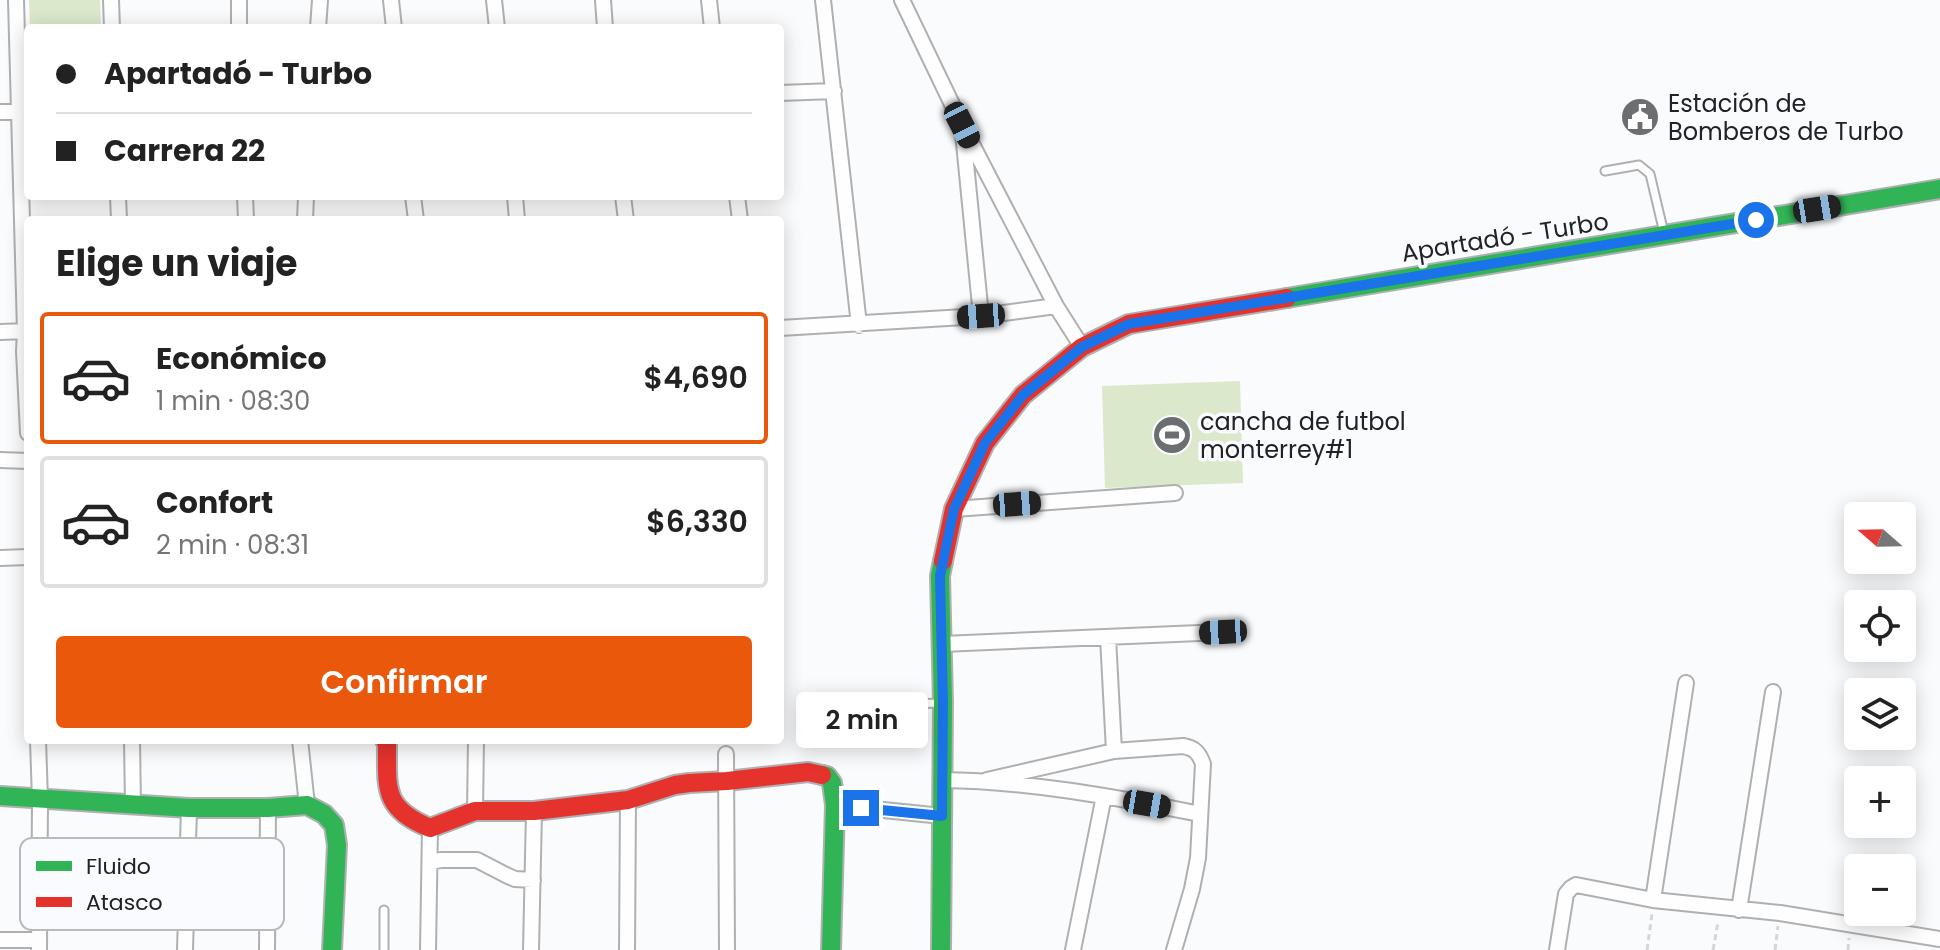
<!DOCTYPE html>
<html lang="es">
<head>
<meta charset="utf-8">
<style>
  :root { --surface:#fff; --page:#f6f6f6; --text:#222; --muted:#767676; --line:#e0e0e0; --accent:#ea580c }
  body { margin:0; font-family:Poppins,sans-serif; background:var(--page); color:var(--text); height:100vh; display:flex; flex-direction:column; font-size:30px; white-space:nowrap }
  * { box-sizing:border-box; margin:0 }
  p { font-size:26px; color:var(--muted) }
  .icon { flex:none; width:44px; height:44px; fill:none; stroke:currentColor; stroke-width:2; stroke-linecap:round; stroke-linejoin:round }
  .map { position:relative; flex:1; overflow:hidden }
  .panel { position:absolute; left:24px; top:216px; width:760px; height:528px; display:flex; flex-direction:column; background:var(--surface); border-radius:8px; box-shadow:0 4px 20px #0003 }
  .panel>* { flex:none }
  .guide { position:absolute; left:24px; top:24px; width:760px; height:176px; border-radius:8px; box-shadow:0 4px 20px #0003; display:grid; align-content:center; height:176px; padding:0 32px; background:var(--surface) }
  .needle { width:52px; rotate:290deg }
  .fabs { position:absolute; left:1844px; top:502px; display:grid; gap:16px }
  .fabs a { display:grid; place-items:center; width:72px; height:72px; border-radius:8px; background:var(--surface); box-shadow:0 4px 20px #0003; font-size:40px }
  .end { position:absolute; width:36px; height:36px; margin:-18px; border:10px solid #1a73e8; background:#fff; box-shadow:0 0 0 4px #fff }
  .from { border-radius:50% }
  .bubble { position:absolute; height:56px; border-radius:8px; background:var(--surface); box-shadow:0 4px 20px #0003; font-size:26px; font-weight:600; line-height:56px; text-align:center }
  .car { position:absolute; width:24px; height:48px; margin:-24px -12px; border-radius:10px; box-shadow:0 0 6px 2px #0007; background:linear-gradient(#222 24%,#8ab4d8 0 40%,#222 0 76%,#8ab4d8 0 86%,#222 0) }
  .guide b { display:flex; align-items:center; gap:28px; height:76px; font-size:30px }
  .guide b+b { border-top:2px solid var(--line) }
  .guide i { width:20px; height:20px; background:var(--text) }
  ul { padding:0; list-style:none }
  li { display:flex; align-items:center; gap:24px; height:132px; margin:0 16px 12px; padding:0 16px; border:4px solid var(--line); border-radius:8px }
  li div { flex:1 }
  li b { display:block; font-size:30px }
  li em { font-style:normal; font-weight:600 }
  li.active { border-color:var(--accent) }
  li>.icon { width:72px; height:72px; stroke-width:1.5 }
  h2 { padding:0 32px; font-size:36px; line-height:96px }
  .action { display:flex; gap:16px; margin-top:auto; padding:16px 32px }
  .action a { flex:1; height:92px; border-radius:8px; background:var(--accent); color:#fff; font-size:32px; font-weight:600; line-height:92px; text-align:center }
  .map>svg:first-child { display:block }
  .green { fill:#dbe8cb }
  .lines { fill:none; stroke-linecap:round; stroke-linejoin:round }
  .lane-casing { stroke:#afb0b2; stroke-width:11 }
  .street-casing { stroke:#afb0b2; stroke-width:18 }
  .fast-casing { stroke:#afb0b2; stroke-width:22 }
  .jam-casing { stroke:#afb0b2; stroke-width:22 }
  .path { stroke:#d6d6d7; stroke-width:3; stroke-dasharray:6 4; stroke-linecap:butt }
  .lane { stroke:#fefeff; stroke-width:7 }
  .street { stroke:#fefeff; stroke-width:14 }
  .fast { stroke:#30b455; stroke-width:18 }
  .jam { stroke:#e5322d; stroke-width:18 }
  .route { stroke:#1a73e8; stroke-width:10 }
  .labels { text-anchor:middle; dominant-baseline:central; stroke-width:7; stroke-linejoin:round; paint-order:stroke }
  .poi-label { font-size:24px; fill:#202225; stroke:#f9fbfe; text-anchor:start }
  .street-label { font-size:24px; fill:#202225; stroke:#f9fbfe }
  .key { fill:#f9fbfe; stroke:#b8babd; stroke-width:2 }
  .key-label { font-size:22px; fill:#202225 }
</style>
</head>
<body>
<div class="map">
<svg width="1940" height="950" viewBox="0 0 1940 950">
  <rect width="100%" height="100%" fill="#fafbfd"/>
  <path class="green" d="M29,0H100L101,28H30Z
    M1240,381L1243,483L1105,488L1102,386Z"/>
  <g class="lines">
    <defs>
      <path id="lane" d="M1605,171L1639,165L1650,174L1664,233
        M884,705L940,703
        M384,950V910"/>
      <path id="street" d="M16,0L25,331L24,351L28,433
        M111,0L112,28
        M239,0V28
        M391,0L394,28
        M494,0L497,28
        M603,0L605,28
        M709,0L712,28
        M823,0L859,325
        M902,0L962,125L1056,306L1082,347
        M318,28L320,0
        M780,93L834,91
        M0,112L28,111
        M963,133L981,316
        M118,196L119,220
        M245,196L246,220
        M413,196L416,220
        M515,196L517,220
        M623,196L626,220
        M737,196L740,220
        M305,220L306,196
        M780,328L981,316L1056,306
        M0,332L28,331
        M0,460L28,461
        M954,509L1175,493
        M0,558L28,557
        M1108,637L1114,751
        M942,644L1223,632
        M38,740L40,800L39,950
        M132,740L133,805
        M300,740L307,805
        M726,754L727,950
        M942,780C1029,781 1115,797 1200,814
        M987,780L1114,751L1183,746C1195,748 1199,753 1203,764L1198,858L1192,889L1174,950
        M835,805L942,816
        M475,811L476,740
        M430,862L441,860H477L508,876L515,879L533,880
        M1653,900L1686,683
        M1739,910L1773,692
        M0,940H39
        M185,950L189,808
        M267,950L268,808
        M428,950L430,828
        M531,950L534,811
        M627,950L628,800
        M1073,950L1104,796
        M1557,950L1566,894L1571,888L1576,885L1653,900L1780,913L1940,939"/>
      <path id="fast" d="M1287,298L1940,189
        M822,775L827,776L832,783L835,805L831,950
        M0,796L189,808H268L307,805L324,814L334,825L337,845L332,950
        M941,950L943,703L940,576L943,561"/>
      <path id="jam" d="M943,561L954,509L985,443L1023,395L1082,347L1129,324L1287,298
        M385,740L387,744C387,790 383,808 430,828L475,811H534L628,800L675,785L689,783L727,781L808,772L822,775"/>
    </defs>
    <use href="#lane" class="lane-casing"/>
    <use href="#street" class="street-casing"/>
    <use href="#fast" class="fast-casing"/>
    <use href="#jam" class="jam-casing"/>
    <path class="path" d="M1647,950L1652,914
      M1713,950L1718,922
      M1775,950L1778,926
      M1848,950L1849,938"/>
    <use href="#lane" class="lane"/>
    <use href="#street" class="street"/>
    <use href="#fast" class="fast"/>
    <use href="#jam" class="jam"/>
  </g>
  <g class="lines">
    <path class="route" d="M861,808L942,816L943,703L940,576L954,509L985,443L1023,395L1082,347L1129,324L1756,220"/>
  </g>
  <defs>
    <symbol id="civic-disc" viewBox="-11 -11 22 22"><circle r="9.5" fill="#6c6e71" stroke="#f9fbfe"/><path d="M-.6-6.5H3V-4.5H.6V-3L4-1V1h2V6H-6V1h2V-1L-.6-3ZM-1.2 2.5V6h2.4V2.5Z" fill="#fff"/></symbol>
    <symbol id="stadium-disc" viewBox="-11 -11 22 22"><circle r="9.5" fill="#6c6e71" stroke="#f9fbfe"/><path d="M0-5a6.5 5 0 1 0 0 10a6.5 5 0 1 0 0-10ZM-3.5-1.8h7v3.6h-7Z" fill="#fff"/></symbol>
  </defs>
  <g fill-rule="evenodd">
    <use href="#civic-disc" x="1618" y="95" width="44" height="44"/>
    <use href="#stadium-disc" x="1150" y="413" width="44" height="44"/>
  </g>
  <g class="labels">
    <g class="poi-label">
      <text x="1668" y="103">Estación de<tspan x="1668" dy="28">Bomberos de Turbo</tspan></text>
      <text x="1200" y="421">cancha de futbol<tspan x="1200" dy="28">monterrey#1</tspan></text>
    </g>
    <g class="street-label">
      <text transform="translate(1505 237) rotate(-9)">Apartadó - Turbo</text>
    </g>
  </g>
  <rect x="20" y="838" width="264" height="92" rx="12" class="key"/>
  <rect x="36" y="861" width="36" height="10" fill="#30b455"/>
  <rect x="36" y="897" width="36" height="10" fill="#e5322d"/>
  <g class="key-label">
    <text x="86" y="874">Fluido</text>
    <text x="86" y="910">Atasco</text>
  </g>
</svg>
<div class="fabs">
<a><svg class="needle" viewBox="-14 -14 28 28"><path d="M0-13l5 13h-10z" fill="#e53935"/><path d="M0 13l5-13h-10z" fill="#767676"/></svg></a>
<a><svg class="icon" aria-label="locate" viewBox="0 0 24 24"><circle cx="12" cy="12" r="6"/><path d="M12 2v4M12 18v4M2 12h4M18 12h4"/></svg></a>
<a><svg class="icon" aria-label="layers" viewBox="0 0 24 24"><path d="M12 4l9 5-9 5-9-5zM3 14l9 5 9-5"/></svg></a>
<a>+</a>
<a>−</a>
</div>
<i class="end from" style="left:1756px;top:220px"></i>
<i class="end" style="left:861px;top:808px"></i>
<div class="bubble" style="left:796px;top:692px;width:132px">2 min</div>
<i class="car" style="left:962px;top:125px;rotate:153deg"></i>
<i class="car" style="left:1817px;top:209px;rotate:81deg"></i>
<i class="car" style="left:981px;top:316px;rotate:266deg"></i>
<i class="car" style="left:1017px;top:504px;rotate:86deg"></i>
<i class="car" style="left:1223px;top:632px;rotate:267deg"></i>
<i class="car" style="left:1147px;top:804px;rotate:100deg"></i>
<div class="guide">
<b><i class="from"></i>Apartadó - Turbo</b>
<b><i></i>Carrera 22</b>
</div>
<section class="panel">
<h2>Elige un viaje</h2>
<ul>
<li class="active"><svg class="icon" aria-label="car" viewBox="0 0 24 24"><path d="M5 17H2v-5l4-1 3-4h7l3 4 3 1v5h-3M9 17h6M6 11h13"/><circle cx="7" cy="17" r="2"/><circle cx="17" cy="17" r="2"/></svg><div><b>Económico</b><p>1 min · 08:30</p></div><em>$4,690</em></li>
<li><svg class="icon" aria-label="car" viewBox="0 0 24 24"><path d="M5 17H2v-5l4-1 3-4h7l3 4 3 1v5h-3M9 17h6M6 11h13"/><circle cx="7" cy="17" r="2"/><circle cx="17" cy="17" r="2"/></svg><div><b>Confort</b><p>2 min · 08:31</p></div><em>$6,330</em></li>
</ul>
<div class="action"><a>Confirmar</a></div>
</section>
</div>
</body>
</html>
